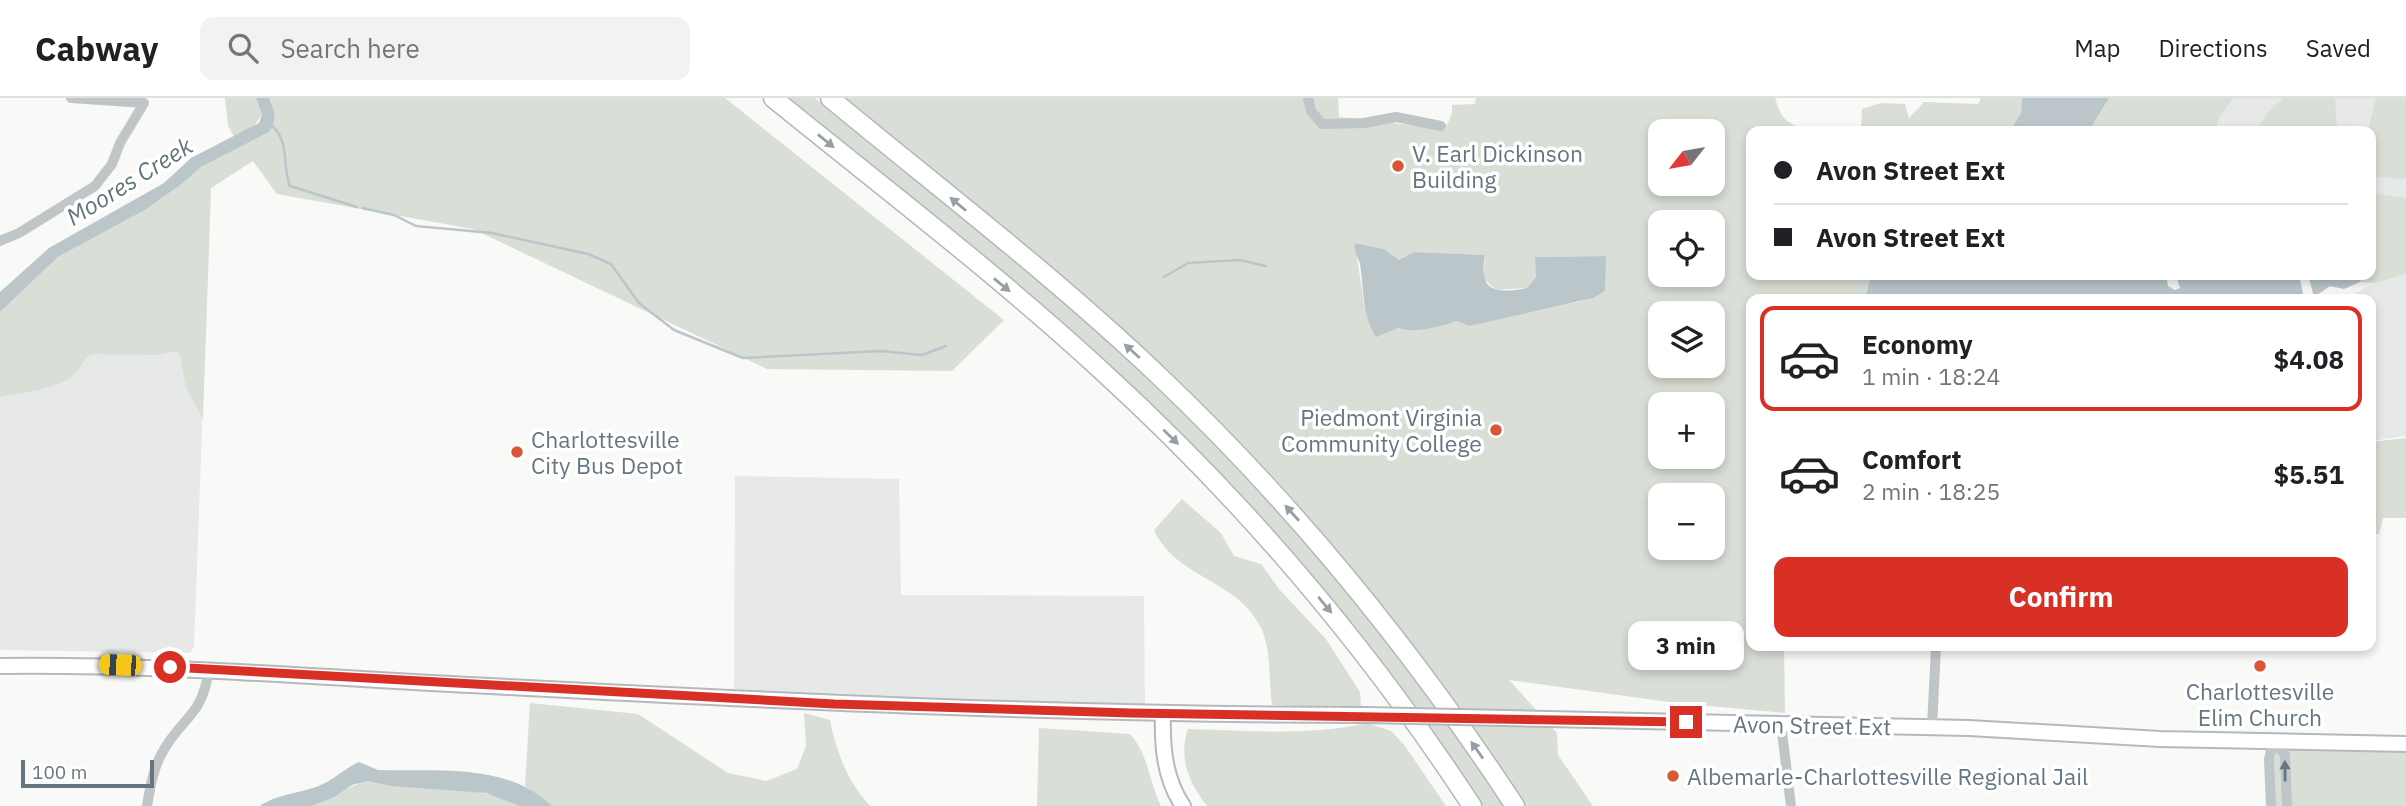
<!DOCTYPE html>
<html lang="en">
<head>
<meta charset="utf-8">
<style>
  :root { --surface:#fff; --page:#f2f2f2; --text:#202124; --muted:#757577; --line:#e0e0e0; --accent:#d93025 }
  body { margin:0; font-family:"IBM Plex Sans",sans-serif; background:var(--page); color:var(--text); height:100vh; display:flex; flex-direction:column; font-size:26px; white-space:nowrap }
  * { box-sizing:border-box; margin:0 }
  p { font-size:23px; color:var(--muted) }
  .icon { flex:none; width:38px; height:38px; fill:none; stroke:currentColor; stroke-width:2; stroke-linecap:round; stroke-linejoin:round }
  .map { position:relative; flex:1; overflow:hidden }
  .details { position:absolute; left:1746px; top:196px; width:630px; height:357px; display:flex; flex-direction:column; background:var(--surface); border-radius:14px; box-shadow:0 4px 10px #0003 }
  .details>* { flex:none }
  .top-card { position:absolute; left:1746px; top:28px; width:630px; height:154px; border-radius:14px; box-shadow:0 4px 10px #0003; display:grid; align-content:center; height:154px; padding:0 28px; background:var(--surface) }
  .needle { width:46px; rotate:239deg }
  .controls { position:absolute; left:1648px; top:21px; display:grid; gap:14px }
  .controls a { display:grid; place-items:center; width:77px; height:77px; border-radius:14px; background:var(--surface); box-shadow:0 4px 10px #0003; font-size:35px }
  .scale { position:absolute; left:21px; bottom:18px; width:133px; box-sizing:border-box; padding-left:7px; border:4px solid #667680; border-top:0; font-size:19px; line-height:24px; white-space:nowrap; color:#667680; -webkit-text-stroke:5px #fff; paint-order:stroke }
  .end { position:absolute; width:32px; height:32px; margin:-16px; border:9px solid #d93025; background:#fff; box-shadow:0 0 0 4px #fff }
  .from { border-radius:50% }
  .bubble { position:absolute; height:49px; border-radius:14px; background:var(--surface); box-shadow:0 4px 10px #0003; font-size:23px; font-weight:700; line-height:49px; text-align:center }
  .car { position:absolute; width:21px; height:42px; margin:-21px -10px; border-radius:9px; box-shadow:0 0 5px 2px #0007; background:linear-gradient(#f5c518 24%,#345 0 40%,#f5c518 0 76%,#345 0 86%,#f5c518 0) }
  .top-card b { display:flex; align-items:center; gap:24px; height:66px; font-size:26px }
  .top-card b+b { border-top:2px solid var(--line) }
  .top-card i { width:18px; height:18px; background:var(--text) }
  ul { padding:12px 0 0; list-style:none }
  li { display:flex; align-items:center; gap:21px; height:105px; margin:0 14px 10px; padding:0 14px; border:4px solid transparent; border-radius:14px }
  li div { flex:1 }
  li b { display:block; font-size:26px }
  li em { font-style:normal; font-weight:700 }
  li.selected { border-color:var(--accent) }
  li>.icon { width:63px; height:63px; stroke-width:1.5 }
  .button { display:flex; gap:14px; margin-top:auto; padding:14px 28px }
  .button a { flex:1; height:80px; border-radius:14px; background:var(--accent); color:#fff; font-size:28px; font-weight:700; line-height:80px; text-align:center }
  header { display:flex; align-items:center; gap:42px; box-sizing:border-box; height:98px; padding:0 35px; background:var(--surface); border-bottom:2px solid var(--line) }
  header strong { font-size:33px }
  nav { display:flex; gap:38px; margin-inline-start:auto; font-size:24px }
  .search { width:490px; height:63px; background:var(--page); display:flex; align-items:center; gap:18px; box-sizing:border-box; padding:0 24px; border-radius:14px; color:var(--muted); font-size:26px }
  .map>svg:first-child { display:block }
  .built { fill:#e7e8e8 }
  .green { fill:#d9ded6; fill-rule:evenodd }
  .water { fill:#bac6ca }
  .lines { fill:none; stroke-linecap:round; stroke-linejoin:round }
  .stream { stroke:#bac6ca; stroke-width:2.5 }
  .secondary-casing { stroke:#b3b9bd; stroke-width:18 }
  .highway-casing { stroke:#b4b8bb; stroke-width:21 }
  .street { stroke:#c0c5c8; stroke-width:10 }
  .secondary { stroke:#fff; stroke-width:14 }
  .highway { stroke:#fff; stroke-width:18 }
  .secondary-bridge-casing { stroke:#b3b9bd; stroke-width:18; stroke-linecap:butt }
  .secondary-bridge { stroke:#fff; stroke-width:14 }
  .oneway { fill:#949fa6 }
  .oneway2 { fill:#667680 }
  .route { stroke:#d93025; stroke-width:9 }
  .poi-dot { fill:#d95637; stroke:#fff; stroke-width:2.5 }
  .labels { text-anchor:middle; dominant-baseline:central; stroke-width:7; stroke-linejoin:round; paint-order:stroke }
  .poi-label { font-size:23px; fill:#667680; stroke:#fff; text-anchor:start }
  .street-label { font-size:23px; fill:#667680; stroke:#fff }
  .water-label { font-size:24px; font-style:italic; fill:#60747a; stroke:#fff }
</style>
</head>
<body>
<header>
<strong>Cabway</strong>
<div class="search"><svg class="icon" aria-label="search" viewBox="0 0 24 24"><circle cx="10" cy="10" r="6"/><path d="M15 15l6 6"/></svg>Search here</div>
<nav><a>Map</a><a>Directions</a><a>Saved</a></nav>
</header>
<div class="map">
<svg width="2406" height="708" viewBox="0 0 2406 708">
  <rect width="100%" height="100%" fill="#f9f9f7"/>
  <path class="built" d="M2127,0H2406V338L2371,343V201H2345L2374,185L2371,33H2109Z
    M211,89L194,549L190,555L0,552V233Z
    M735,378L899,381L901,497L1144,498L1145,615L734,602Z"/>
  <path class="green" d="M225,0H256L262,17L251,32L234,39L228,27Z
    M269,0H725L1004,222L952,273L767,271L473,131L277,96L253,63L211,90L203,321L186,290L180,257L176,253L159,257L92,256C82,261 82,270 74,277C56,292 23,294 0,299V214L58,159L145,112L183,85L201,69L269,34C278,20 275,14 269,0Z
    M779,0H815C932,98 1055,191 1165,298C1293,421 1407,558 1504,708H1476L1226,391Z
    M830,0H1338L1339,19L1445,31L1452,16V7L1475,6L1476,0H1775C1783,26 1789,26 1814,33H1752V177H1871L1865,201H1752V548H1784L1785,615L1676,605L1509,582L1557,635L1558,657L1593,708H1515L1428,582L1206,324ZM1661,33H1713V86H1661ZM1661,124H1713V177H1661ZM1355,145L1384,151L1399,162L1414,154L1485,157L1483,180L1496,192L1527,190L1536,179V159L1605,158V193L1579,204L1532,211L1469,228L1457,223C1439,229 1416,236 1398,230L1376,238L1364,206ZM1661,215H1713V268H1661ZM1661,306H1713V359H1661ZM1661,397H1713V450H1661Z
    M1981,0H2022L2021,15L2010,33H1861L1862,11L1881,5L1905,6L1909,20L1924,4L1978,6Z
    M2109,0H2233L2218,22L2217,33H2089Z
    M2284,0H2335L2337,33H2255L2267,15Z
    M2376,0H2406V81L2377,79L2371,64V33L2368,32Z
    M2371,95L2406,100V176L2374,185L2360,184V177H2371Z
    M2406,340V420H2383L2379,436H2371V344Z
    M1182,401L1221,435L1234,458L1261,466L1279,491L1326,541L1360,594L1361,611L1272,607C1269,584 1271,553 1262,532C1239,481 1176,481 1154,432Z
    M530,605L638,616L728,675L766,683L797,671L806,648L804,615L830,622C836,654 848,684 870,708H552L525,688Z
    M1368,625L1391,633L1405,648L1446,708H1207C1189,685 1178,660 1188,631C1248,633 1309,638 1368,625Z
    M1039,630L1130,636C1148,655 1149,684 1161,708H1037Z
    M2273,643L2406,646V708H2271Z
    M368,683C409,692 489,686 520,708H308C329,702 346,688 368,683Z"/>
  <path class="water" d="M256,0H269C275,14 278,20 269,34L201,69L183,85L145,112L58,159L0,214V194L49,150L164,85L191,60L259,25L262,17Z
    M2022,0H2109L2089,33H2010L2021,15Z
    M1355,145L1384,151L1399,162L1414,154L1485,157C1478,194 1496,196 1527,190L1536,179L1535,159L1606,158L1605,193L1593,200L1469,228L1457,223C1439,229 1416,236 1398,230L1376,239C1362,217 1364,191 1360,166C1358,158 1353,154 1355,145Z
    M1871,177H2166L2168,188L2175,192L2180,190L2176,177H2299L2303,195L2300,201H1865Z
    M2308,177H2360V184L2344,191L2330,188L2314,199Z
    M359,664L378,672C436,674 507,664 552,708H520L486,695L391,688L368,683L352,687L334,699L311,708H260C280,694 305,696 327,684C338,678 347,669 359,664Z"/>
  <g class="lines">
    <path class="stream" d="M271,27C290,42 282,68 290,88L357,109
      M362,110L394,117L416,128L492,135L588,156L611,166L639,205L674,232L743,260L881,253L922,257L946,248
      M1164,179L1188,165L1240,162L1266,168
      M1793,199V201"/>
    <defs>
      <path id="secondary" d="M0,568C170,566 338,581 508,589C793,604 1079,617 1366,617
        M1163,615C1162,647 1164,680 1183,708
        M1505,620L1969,630L2160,641L2406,646"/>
      <path id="highway" d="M773,0C884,90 998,177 1103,274C1243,402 1368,549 1472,708
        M830,0C940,91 1054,178 1158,277C1294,406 1412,551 1515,708"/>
    </defs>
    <use href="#secondary" class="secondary-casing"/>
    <use href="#highway" class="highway-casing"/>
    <path class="street" d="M1308,0L1311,13L1322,26L1364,25L1396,19L1441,28
      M0,143L19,135L95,88L112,66L120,45L144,5L71,0
      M1781,626L1791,708
      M1932,629L1936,548
      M2273,643L2285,657L2287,708
      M147,708C150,690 153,671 162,655C182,618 202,620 209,571
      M2271,708L2269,661L2273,643"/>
    <use href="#secondary" class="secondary"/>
    <use href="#highway" class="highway"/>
    <defs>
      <path id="secondary-bridge" d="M1366,617L1505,620"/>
    </defs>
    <use href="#secondary-bridge" class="secondary-bridge-casing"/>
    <use href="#secondary-bridge" class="secondary-bridge"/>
  </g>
  <defs><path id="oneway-solid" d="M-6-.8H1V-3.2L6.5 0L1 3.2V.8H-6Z" transform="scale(1.75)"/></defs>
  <g class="oneway">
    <use href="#oneway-solid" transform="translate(826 43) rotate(39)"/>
    <use href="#oneway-solid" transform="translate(958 106) rotate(-140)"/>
    <use href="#oneway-solid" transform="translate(1002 187) rotate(39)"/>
    <use href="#oneway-solid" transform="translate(1132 253) rotate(-138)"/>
    <use href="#oneway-solid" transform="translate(1171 339) rotate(44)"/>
    <use href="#oneway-solid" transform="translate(1292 415) rotate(-132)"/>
    <use href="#oneway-solid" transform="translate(1325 507) rotate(50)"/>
    <use href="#oneway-solid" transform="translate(1477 652) rotate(-125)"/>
  </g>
  <use class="oneway2" href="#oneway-solid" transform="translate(2285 673) rotate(-91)"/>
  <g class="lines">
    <path class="route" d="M170,569L834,606L1130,615L1686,624"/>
  </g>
  <g class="poi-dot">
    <circle cx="1398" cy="68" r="7"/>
    <circle cx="1496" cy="332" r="7"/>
    <circle cx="517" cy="354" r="7"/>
    <circle cx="2260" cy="568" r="7"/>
    <circle cx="1673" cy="678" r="7"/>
  </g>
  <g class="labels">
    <g class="poi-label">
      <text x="1412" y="55">V. Earl Dickinson<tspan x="1412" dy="26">Building</tspan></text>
      <text x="1482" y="319" text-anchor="end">Piedmont Virginia<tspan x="1482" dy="26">Community College</tspan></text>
      <text x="531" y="341">Charlottesville<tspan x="531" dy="26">City Bus Depot</tspan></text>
      <text x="2260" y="593" text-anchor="middle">Charlottesville<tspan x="2260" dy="26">Elim Church</tspan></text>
      <text x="1687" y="678">Albemarle-Charlottesville Regional Jail</text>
    </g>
    <g class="street-label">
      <text transform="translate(1812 627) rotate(1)">Avon Street Ext</text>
    </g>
    <g class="water-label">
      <text transform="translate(129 83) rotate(-32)">Moores Creek</text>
    </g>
  </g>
</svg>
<div class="controls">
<a><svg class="needle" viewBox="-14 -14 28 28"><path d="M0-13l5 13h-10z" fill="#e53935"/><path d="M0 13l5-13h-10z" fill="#757577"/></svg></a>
<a><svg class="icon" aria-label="locate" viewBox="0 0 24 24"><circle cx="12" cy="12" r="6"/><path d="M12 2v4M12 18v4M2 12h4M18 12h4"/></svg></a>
<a><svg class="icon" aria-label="layers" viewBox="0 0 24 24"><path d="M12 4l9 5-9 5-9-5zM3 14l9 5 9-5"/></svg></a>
<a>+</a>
<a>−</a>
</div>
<div class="scale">100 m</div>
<i class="end from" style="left:170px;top:569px"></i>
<i class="end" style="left:1686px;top:624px"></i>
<div class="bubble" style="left:1628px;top:523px;width:116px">3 min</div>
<i class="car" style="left:120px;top:567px;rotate:272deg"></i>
<div class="top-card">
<b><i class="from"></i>Avon Street Ext</b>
<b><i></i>Avon Street Ext</b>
</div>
<section class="details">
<ul>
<li class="selected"><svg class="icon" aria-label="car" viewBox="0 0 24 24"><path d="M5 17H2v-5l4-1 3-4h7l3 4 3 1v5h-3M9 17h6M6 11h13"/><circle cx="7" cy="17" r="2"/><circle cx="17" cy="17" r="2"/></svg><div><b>Economy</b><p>1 min · 18:24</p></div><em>$4.08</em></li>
<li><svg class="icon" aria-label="car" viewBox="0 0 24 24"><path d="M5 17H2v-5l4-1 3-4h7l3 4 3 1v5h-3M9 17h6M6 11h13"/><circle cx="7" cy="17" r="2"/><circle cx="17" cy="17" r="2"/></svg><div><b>Comfort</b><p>2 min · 18:25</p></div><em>$5.51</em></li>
</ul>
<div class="button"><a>Confirm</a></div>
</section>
</div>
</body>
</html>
